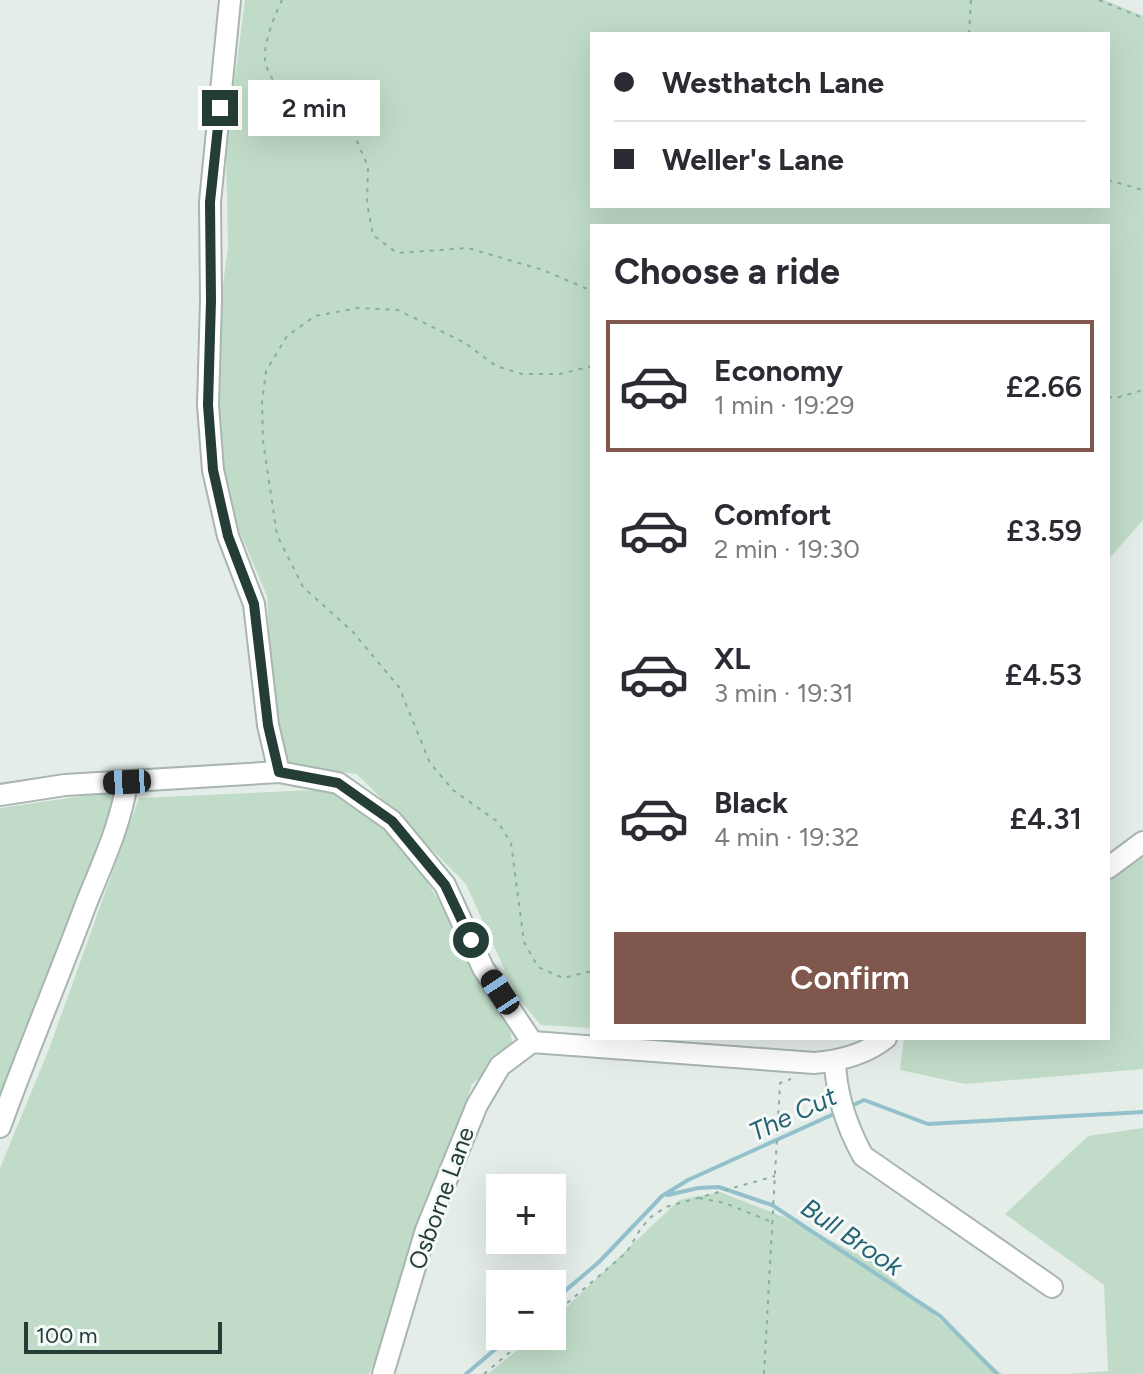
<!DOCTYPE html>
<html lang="en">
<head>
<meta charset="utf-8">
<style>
  :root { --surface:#fff; --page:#f2f2f3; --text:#2b2b33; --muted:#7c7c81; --line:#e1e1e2; --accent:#7f574c }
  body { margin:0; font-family:Figtree,sans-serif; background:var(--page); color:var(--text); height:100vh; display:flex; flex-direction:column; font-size:30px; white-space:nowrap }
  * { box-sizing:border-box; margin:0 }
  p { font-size:26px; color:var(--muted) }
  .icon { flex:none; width:44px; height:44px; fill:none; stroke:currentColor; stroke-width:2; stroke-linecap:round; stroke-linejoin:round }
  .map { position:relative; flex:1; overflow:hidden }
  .drawer { position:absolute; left:590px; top:224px; width:520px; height:816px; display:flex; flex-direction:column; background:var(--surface); border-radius:0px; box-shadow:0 8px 32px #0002 }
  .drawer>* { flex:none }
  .hud { position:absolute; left:590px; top:32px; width:520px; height:176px; border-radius:0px; box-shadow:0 8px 32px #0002; display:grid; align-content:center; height:176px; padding:0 24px; background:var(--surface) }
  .fabs { position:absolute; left:486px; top:1174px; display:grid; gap:16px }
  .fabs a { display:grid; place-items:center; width:80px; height:80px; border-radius:0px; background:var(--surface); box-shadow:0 8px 32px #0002; font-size:40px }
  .scale { position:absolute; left:24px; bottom:20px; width:198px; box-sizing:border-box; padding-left:8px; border:4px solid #253d37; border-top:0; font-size:22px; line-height:28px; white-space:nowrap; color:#253d37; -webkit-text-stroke:6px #f5f9f7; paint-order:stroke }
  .end { position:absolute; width:36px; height:36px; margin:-18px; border:10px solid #253d37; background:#fff; box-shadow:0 0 0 4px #fff }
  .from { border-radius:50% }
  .bubble { position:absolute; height:56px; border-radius:0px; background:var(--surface); box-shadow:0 8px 32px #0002; font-size:26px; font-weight:600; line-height:56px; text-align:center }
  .car { position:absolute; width:24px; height:48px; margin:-24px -12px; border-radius:10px; box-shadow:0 0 6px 2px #0007; background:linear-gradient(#222 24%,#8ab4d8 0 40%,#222 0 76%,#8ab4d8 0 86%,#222 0) }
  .hud b { display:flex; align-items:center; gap:28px; height:76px; font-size:30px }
  .hud b+b { border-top:2px solid var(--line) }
  .hud i { width:20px; height:20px; background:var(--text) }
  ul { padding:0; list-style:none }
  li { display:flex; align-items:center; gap:24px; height:132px; margin:0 16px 12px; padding:0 8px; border:4px solid transparent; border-radius:0px }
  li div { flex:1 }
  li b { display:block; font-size:30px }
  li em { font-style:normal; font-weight:600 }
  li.current { border-color:var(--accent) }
  li>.icon { width:72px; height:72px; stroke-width:1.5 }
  h2 { padding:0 24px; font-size:36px; line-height:96px }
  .action { display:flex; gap:16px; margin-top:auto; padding:16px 24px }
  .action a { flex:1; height:92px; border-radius:0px; background:var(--accent); color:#fff; font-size:32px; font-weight:600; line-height:92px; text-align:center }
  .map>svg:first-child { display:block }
  .green { fill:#c0dcc8; fill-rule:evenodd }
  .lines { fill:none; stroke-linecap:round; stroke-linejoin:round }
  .stream { stroke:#92c1cc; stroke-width:4 }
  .minor-casing { stroke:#a8b5b0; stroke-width:24 }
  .path { stroke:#88ada3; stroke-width:2; stroke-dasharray:4 6; stroke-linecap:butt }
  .minor { stroke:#fff; stroke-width:20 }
  .route { stroke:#253d37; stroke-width:10 }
  .labels { text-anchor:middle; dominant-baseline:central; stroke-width:6; stroke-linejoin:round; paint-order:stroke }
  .street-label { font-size:24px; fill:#253d37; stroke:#f5f9f7 }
  .water-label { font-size:26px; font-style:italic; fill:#256474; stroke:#f5f9f7 }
</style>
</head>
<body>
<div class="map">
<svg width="1143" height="1374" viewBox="0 0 1143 1374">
  <rect width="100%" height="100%" fill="#e5ede9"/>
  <path class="green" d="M245,0H1104L1143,16V520L1108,560V226H592V1028L541,1025L517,997L466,884L357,774L290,765L277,753L267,596L226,499L218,432L219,313L228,248L226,146ZM592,34H1108V206H592Z
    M335,789L400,841L453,922L507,1017L514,1050L472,1084L394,1318L369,1374H0V1168L49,1049L139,798Z
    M117,791L12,1074L0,1106V808Z
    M1143,855V1069L965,1084L900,1070L904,1038H1108V881Z
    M1143,1128V1374H1068L1108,1371L1104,1285L1005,1214L1088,1136Z
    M720,1192L784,1217L873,1262L1002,1374H488L534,1336H552V1321L679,1200Z"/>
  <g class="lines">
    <path class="stream" d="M847,1108L864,1100L928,1124L1143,1112
      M668,1195L698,1188L719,1187L772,1205L940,1316L997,1374
      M552,1302L599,1262L662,1196L688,1180L836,1113
      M466,1374L511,1336"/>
    <defs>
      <path id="minor" d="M230,0L210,202L211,300L208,405L213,470L228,536L254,604L268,725L279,772
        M0,795L65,785L279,772L338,783L392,821L445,885L483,968L532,1042
        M1108,868L1143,842
        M532,1042L814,1063C839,1061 866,1054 886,1038
        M835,1061C836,1095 847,1127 863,1156L1052,1287
        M0,1127C27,1052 58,979 86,904C102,864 121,824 127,782
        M383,1374L426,1230L477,1105L500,1066L532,1042"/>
    </defs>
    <use href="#minor" class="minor-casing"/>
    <path class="path" d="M282,0C275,14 263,45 265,60C270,96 325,120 354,134L368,167L367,203L373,235L397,253L468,248L543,270L592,291
      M1099,0L1143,18
      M969,34L971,0
      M1108,180L1143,190
      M592,366L560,374H522L496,366L465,343L398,310L358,308L315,316L287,336L266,371L262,402L263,441L277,535L303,587L352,631L399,687L430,763L453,790L498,822L511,843L524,942L538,967L563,978L592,971
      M1108,397L1116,398L1143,390
      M699,1198L725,1203L772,1222
      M552,1316L627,1252L641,1228L651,1217L666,1207L775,1176
      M484,1374L529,1336
      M764,1374L780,1083L791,1079"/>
    <use href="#minor" class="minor"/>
  </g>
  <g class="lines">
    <path class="route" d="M220,108L210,202L211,300L208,405L213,470L228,536L254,604L268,725L279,772L338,783L392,821L445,885L471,940"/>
  </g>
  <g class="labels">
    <g class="street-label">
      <text transform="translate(441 1198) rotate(-70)">Osborne Lane</text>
    </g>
    <g class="water-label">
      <text transform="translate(793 1114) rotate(-25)">The Cut</text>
      <text transform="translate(852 1237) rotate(34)">Bull Brook</text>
    </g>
  </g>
</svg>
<div class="fabs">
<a>+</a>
<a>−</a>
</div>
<div class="scale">100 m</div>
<i class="end from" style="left:471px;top:940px"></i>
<i class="end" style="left:220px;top:108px"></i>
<div class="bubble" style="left:248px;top:80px;width:132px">2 min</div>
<i class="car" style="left:127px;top:782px;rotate:267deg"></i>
<i class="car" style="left:500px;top:992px;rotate:327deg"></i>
<div class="hud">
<b><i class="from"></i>Westhatch Lane</b>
<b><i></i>Weller's Lane</b>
</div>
<section class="drawer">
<h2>Choose a ride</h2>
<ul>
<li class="current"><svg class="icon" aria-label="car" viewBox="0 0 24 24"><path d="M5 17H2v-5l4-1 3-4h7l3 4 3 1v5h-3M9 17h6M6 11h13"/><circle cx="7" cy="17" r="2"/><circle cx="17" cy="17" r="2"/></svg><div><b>Economy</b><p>1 min · 19:29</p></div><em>£2.66</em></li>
<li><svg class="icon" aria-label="car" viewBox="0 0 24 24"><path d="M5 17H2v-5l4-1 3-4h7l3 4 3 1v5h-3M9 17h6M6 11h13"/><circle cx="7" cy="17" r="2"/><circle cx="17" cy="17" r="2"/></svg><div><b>Comfort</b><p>2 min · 19:30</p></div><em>£3.59</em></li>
<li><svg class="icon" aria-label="car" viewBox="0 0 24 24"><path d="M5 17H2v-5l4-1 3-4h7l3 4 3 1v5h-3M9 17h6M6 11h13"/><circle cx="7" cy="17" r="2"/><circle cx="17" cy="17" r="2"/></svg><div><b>XL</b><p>3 min · 19:31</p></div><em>£4.53</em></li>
<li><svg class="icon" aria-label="car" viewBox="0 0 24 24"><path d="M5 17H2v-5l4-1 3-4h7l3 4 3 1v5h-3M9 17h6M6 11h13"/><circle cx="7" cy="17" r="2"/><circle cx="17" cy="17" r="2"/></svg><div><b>Black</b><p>4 min · 19:32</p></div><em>£4.31</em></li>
</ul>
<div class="action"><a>Confirm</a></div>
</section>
</div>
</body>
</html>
